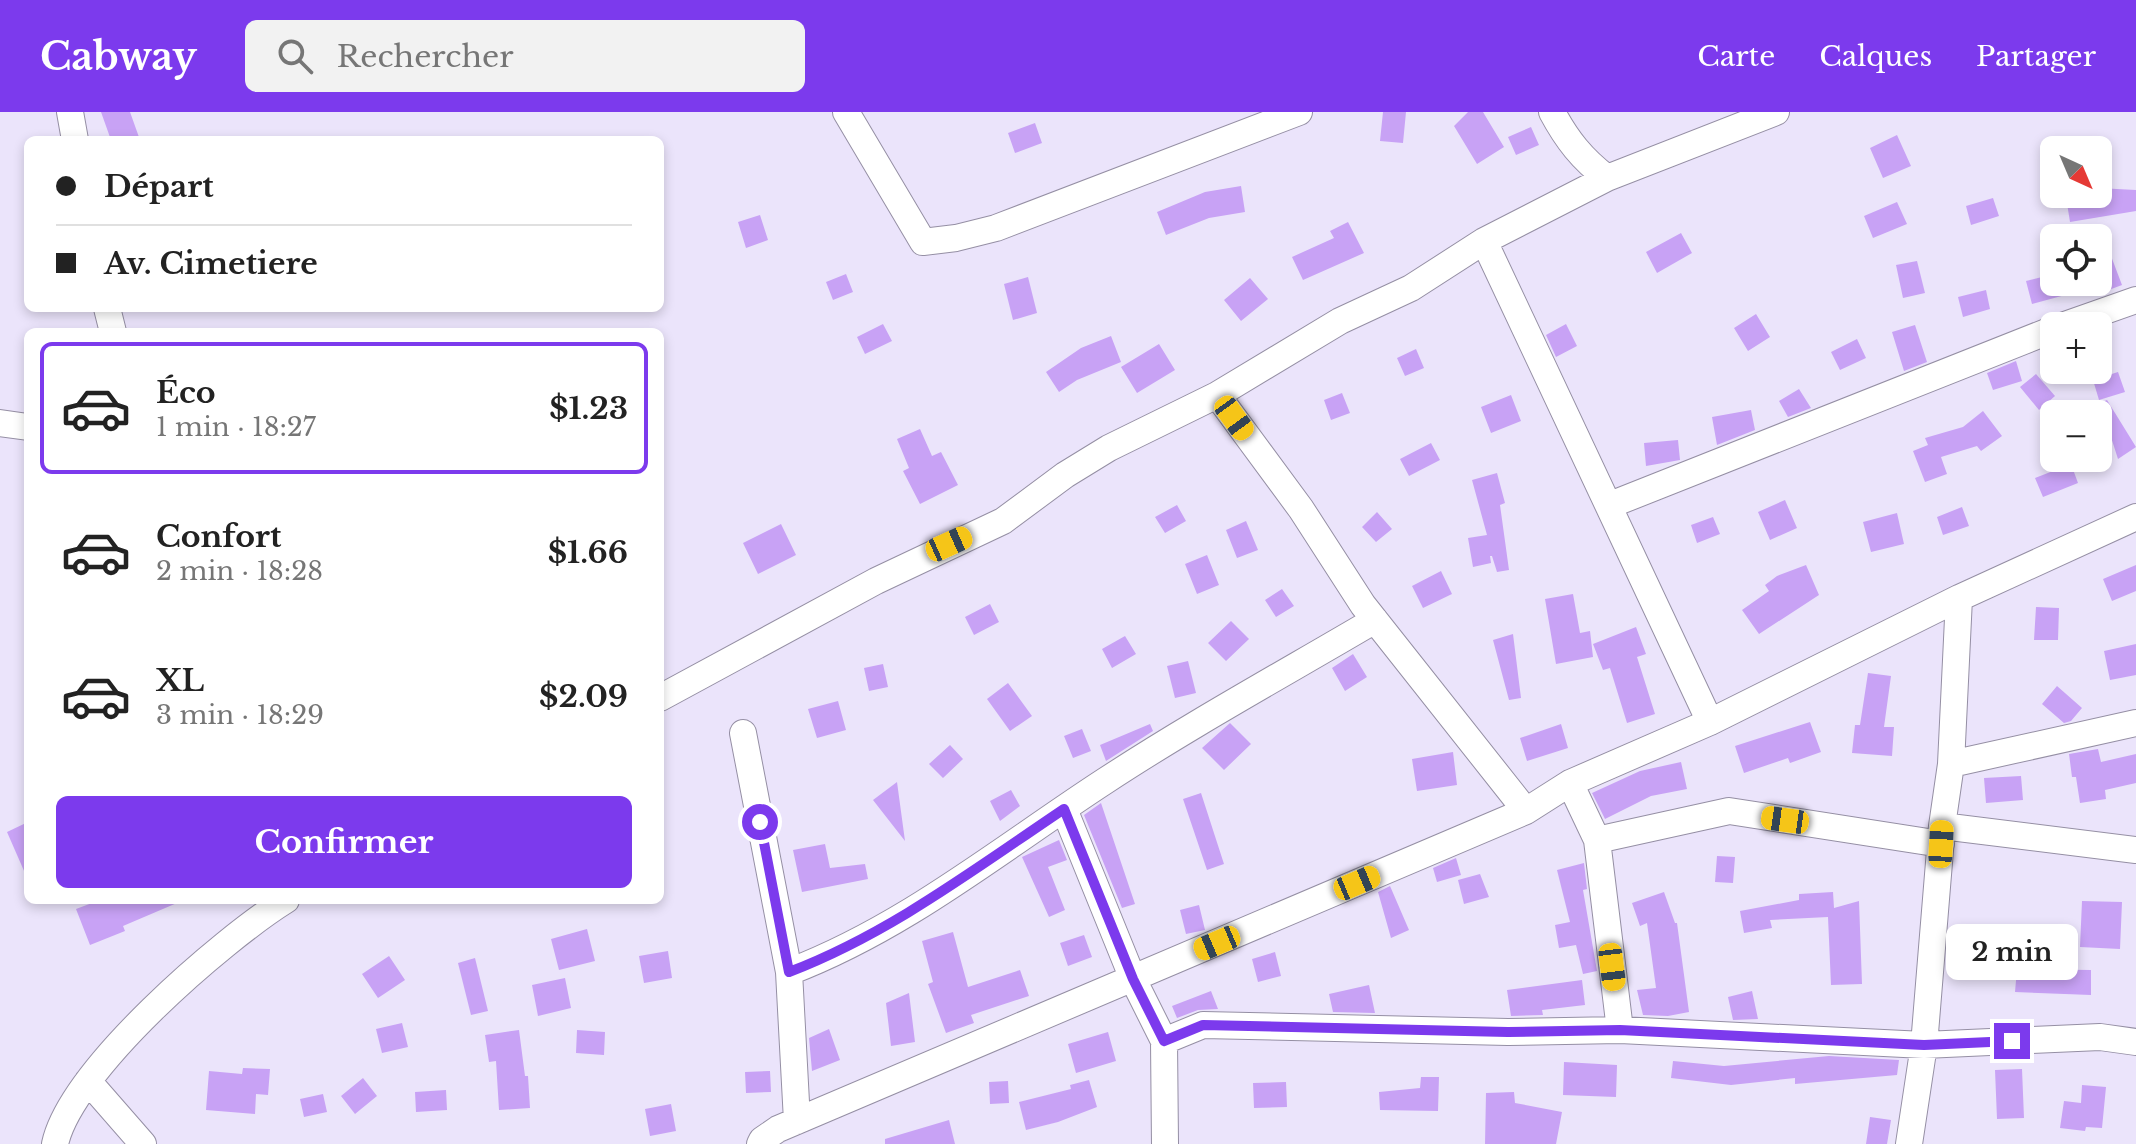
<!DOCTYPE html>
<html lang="fr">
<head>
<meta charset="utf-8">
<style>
  :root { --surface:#fff; --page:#f2f2f2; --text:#222; --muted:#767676; --line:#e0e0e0; --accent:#7c3aed }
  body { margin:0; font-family:"Libre Baskerville",serif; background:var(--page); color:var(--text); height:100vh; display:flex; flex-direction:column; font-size:30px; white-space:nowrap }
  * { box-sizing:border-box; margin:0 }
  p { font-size:26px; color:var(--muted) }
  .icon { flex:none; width:44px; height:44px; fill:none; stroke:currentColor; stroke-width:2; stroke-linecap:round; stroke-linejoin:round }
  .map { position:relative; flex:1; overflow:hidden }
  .sheet { position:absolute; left:24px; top:216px; width:640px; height:576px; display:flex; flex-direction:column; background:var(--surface); border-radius:12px; box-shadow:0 4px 12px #0003 }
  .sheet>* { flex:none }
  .top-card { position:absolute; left:24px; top:24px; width:640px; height:176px; border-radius:12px; box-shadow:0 4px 12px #0003; display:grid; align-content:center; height:176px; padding:0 32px; background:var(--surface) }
  .needle { width:52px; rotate:136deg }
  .fabs { position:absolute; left:2040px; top:24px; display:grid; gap:16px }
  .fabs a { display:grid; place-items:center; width:72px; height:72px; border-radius:12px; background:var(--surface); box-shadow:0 4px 12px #0003; font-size:40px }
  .end { position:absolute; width:36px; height:36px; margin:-18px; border:10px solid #7c3aed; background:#fff; box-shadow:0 0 0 4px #fff }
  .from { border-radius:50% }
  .bubble { position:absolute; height:56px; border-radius:12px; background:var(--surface); box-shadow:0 4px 12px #0003; font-size:26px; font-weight:700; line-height:56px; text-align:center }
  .car { position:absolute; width:24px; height:48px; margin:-24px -12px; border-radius:10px; box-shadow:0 0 6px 2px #0007; background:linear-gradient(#f5c518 24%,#345 0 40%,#f5c518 0 76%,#345 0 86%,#f5c518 0) }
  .top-card b { display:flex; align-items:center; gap:28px; height:76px; font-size:30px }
  .top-card b+b { border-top:2px solid var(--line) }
  .top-card i { width:20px; height:20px; background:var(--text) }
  ul { padding:14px 0 0; list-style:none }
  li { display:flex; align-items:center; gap:24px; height:132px; margin:0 16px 12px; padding:0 16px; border:4px solid transparent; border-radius:12px }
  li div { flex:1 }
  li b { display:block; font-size:30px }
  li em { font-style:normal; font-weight:700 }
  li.on { border-color:var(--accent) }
  li>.icon { width:72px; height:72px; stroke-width:1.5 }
  .primary-button { display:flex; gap:16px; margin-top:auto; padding:16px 32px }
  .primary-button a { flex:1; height:92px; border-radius:12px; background:var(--accent); color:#fff; font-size:32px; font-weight:700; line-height:92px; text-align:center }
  header { display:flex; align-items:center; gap:48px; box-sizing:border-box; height:112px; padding:0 40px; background:var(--accent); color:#fff }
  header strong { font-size:38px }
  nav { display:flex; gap:44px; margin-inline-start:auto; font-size:28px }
  .search { width:560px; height:72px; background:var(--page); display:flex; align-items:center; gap:20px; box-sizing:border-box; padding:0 28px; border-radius:12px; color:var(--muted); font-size:30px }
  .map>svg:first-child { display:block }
  .building { fill:#c8a2f5 }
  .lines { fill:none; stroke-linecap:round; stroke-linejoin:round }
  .minor-casing { stroke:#958fa4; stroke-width:28 }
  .minor { stroke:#fff; stroke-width:26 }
  .route { stroke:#7c3aed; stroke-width:10 }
</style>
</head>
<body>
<header>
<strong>Cabway</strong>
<div class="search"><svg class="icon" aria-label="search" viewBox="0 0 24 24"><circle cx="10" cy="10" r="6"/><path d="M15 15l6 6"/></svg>Rechercher</div>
<nav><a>Carte</a><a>Calques</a><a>Partager</a></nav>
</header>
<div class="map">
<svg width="2136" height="1032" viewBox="0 0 2136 1032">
  <rect width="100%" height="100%" fill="#ebe4fb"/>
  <path class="building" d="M101,0H130L140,28H111Z
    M1383,0H1406L1403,31L1380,29Z
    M1468,0H1483L1504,35L1477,52L1454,14Z
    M1035,11L1042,31L1015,41L1008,21Z
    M1531,15L1539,33L1516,43L1508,25Z
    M1897,23L1911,54L1883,66L1870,36Z
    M1241,74L1245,100L1209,106L1166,123L1157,100L1205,80Z
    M2098,76L2136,78V99L2070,110L2066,85L2098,82Z
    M1993,86L1999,104L1971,113L1966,94Z
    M1897,90L1907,112L1873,126L1864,104Z
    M760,103L768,128L746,136L738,110Z
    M1348,110L1364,141L1303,168L1292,145L1334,126L1330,119Z
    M2098,115H2100L2122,173L2098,182Z
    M1681,121L1692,141L1657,161L1646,140Z
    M1917,149L1925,181L1903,186L1896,153Z
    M846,162L853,180L833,188L826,170Z
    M2054,162V170H2090L2091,176L2032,192L2026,169Z
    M1028,165L1037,201L1013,208L1004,172Z
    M1250,166L1268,187L1241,209L1224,188Z
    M1986,178L1990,197L1963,205L1958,185Z
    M1756,202L1770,225L1748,239L1734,216Z
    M883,212L892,229L865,242L857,225Z
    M1566,212L1577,234L1556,245L1546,223Z
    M1915,213L1927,250L1904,259L1892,220Z
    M1111,224L1121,250L1077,268L1059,280L1046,260L1081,236Z
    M1857,227L1866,246L1840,258L1831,240Z
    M1159,232L1175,258L1137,281L1121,255Z
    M1416,237L1424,256L1405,264L1397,246Z
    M2016,249L2022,269L1993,278L1987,261Z
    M2118,260L2125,280L2099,288L2093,268Z
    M2036,262L2055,284L2039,298L2020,275Z
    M1799,277L1811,296L1788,305L1779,289Z
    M1342,281L1350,301L1331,308L1324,288Z
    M1511,283L1521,309L1491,321L1481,295Z
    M2107,288L2136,335L2118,347L2100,291Z
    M1751,298L1755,318L1717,333L1712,305Z
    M1983,299L2002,324L1981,339L1977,334L1941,345L1947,362L1925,370L1913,339L1928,333L1925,326L1963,315Z
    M920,317L932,344L941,340L958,373L920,392L903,359L909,356L897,327Z
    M1678,328L1680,348L1646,354L1644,331Z
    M1431,331L1440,348L1409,364L1400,347Z
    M2071,352L2078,371L2043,385L2035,366Z
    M1497,361L1505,391L1500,393L1509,458L1497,460L1492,444H1490L1491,451L1473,455L1468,426L1487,423L1472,368Z
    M1785,388L1797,416L1770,428L1758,400Z
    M1177,393L1186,409L1165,421L1155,405Z
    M1962,395L1969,414L1943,423L1937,405Z
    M1377,400L1392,417L1376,430L1362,415Z
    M1897,401L1904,432L1871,440L1863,410Z
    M1713,405L1720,422L1697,431L1691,413Z
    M1246,409L1258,438L1237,446L1226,418Z
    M781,412L796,443L758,462L743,431Z
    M1207,443L1219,473L1197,482L1185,452Z
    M1806,453L1819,483L1759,522L1742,498L1769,479L1765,473L1777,464Z
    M2136,453V479L2112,489L2103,467Z
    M1441,459L1452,482L1423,496L1412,474Z
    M1282,477L1294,494L1276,505L1265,488Z
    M1573,482L1580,521L1590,519L1593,545L1556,552L1545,487Z
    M990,492L999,510L974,523L965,505Z
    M2036,495L2059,496L2058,528H2034Z
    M1231,509L1249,527L1226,549L1208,531Z
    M1636,515L1646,542L1637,545L1655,602L1627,611L1610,556L1603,558L1593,532Z
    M1513,522L1521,586L1509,588L1493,528Z
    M1125,524L1136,542L1112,556L1102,537Z
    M2136,532V563L2110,568L2104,539Z
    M1353,542L1367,565L1345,579L1332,556Z
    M1188,549L1196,581L1175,586L1167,554Z
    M883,552L888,575L869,579L864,556Z
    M1868,561L1891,564L1884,615H1894L1892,644L1852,641L1855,613H1860Z
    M1008,571L1032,604L1010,619L987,587Z
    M2057,574L2082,596L2071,609L2064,611L2042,592Z
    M838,589L846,618L817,626L808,597Z
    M1810,610L1821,640L1790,651L1788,646L1744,661L1735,634Z
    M1230,611L1251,632L1224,658L1202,636Z
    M1150,612L1153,619L1106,649L1100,633Z
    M1561,612L1568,636L1527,649L1520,626Z
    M1082,617L1091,639L1073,646L1064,624Z
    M950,633L963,647L943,666L929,652Z
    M2098,637L2101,650L2136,642V671L2105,678L2106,687L2080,691L2076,665H2072L2069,642Z
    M1453,640L1457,673L1417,679L1412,647Z
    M1681,650L1687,677L1651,684L1605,707L1592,681L1640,659Z
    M2021,664L2023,688L1986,691L1984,666Z
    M897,670L905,729L873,688Z
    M1011,678L1020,694L1000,709L990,689Z
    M1201,681L1224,752L1207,758L1183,687Z
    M1101,691L1135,792L1122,796L1084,703Z
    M28,710V768L7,720Z
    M1059,728L1067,748L1048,755L1065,798L1049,805L1022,745Z
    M825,732L830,756L865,752L868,767L802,780L793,738Z
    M1717,744L1735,745L1733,771L1715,770Z
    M1456,746L1461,763L1437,770L1433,756Z
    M1584,751L1587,777L1583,778L1597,859L1583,862L1576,833L1559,836L1555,813L1570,810L1557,758Z
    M1480,762L1489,785L1464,792L1458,768Z
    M1390,774L1409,818L1391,826L1378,780Z
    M1664,780L1675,811H1677L1689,900L1668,904L1643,903L1637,878L1656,876L1647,811L1640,814L1632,791Z
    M1833,780L1834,796L1859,789L1862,872L1831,873L1828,805L1770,808L1772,816L1744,821L1740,799L1799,788V782Z
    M100,788H184L123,814L125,819L90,833L76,797Z
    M2082,789L2122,790L2120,837L2080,835Z
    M1199,793L1205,818L1186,822L1180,798Z
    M587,817L595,849L559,858L551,827Z
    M953,820L968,875L1020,858L1029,884L971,903L974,911L946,921L928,872L933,870L922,829Z
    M1084,823L1092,845L1068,854L1060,831Z
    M668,839L672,866L644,871L639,844Z
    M1275,840L1281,864L1258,870L1252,847Z
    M389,844L405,868L378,886L362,862Z
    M475,846L488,899L471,903L458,851Z
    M2017,857L2091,858V883L2015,880Z
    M565,866L571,896L538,904L532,873Z
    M1582,868L1585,893L1542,898L1543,903L1511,904L1507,878Z
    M1369,873L1375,901L1333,900L1329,882Z
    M1211,879L1218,897L1198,898L1177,906L1172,894Z
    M1752,879L1758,907L1733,908L1728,885Z
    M909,881L915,930L891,934L886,891Z
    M402,911L408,935L382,941L376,917Z
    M829,917L840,948L812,959L809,926Z
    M519,918L525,964H528L530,996L499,998L496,949L489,950L485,923Z
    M577,918L605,920L604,943L576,941Z
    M1108,920L1116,949L1076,961L1068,932Z
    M1829,944L1899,948L1897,963L1795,972V966L1731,973L1671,966L1673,949L1724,954Z
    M1564,950L1617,953L1616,985L1563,983Z
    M243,956L270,957L268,983L256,982L255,1002L206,998L209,959L242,962Z
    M2022,957L2024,1006L1997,1007L1995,958Z
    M770,959L771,980L746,981L745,960Z
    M1421,965H1439L1438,999L1380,998L1379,980L1420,976Z
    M363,966L377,984L355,1002L341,984Z
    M1089,968L1097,995L1058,1010L1026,1018L1019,990L1071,977L1070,973Z
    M1008,969L1009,991L990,992L989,970Z
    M1286,970L1287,995L1254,996L1253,971Z
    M2082,973L2106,975L2102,1016L2086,1015L2085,1019L2060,1016L2064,989L2081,991Z
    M446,978L447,998L416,1000L415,980Z
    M1514,980L1515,991L1562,1000L1556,1032H1485L1486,981Z
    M323,982L327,1000L304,1005L300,987Z
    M671,992L676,1019L650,1024L645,997Z
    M1870,1005L1891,1008L1887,1032H1866Z
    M949,1008L955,1032H885V1027Z"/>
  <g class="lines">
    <defs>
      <path id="minor" d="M70,0L75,28
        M846,0L923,130L956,126L996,116L1299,0
        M1552,0C1567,28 1582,47 1607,66
        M1484,129L1710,610
        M107,196L113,220
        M2062,214L2136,188
        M1217,283L1301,397L1363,493L1526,699
        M0,311L28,315
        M1610,393L2054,217
        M660,586L876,469L1003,409L1065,363L1109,336L1217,283L1340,209L1411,176L1484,129L1607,66L1776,0
        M743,621L789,860C905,816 1002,736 1105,669C1192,612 1285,561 1375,508
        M1951,652L2136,611
        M1570,671L1597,728L1620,918
        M1064,697L1133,867L1164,929L1165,1032
        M1942,714L2136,738
        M1597,728L1729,699L1941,732
        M789,860L797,1009
        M1164,929L1203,913L1508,920L1620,918L1924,933L2100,925L2136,930
        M88,969L143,1032
        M55,1032C71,958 222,828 286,788
        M760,1032L762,1028L778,1017L1526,699L1570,671L1710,610L1959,486L2136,405
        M1909,1032L1924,933L1942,714L1951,652L1959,486"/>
    </defs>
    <use href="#minor" class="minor-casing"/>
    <use href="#minor" class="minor"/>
  </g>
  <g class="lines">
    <path class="route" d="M760,710L789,860C889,822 976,756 1064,697L1133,867L1164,929L1203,913L1508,920L1620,918L1924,933L2012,929"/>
  </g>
</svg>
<div class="fabs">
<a><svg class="needle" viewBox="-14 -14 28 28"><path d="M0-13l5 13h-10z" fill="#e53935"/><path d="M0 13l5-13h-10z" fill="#767676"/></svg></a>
<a><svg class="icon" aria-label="locate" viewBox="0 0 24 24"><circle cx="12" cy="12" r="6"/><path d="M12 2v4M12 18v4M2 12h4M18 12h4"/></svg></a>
<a>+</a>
<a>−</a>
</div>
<i class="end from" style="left:760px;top:710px"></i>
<i class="end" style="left:2012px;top:929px"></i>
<div class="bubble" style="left:1946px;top:812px;width:132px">2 min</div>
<i class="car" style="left:1234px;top:306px;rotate:144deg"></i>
<i class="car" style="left:949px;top:432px;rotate:66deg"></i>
<i class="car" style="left:1785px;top:708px;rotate:278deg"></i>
<i class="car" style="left:1941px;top:732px;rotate:3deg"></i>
<i class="car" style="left:1357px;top:771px;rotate:67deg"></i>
<i class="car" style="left:1217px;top:831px;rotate:247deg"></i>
<i class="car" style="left:1612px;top:855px;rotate:173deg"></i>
<div class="top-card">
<b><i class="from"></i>Départ</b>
<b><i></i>Av. Cimetiere</b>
</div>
<section class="sheet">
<ul>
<li class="on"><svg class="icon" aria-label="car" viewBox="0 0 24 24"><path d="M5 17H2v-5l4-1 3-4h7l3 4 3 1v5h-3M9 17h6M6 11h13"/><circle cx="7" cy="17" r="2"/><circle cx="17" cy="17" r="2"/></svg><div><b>Éco</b><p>1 min · 18:27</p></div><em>$1.23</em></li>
<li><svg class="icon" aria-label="car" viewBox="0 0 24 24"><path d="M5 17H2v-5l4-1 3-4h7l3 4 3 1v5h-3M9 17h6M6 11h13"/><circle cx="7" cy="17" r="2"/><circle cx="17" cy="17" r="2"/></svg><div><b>Confort</b><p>2 min · 18:28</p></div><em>$1.66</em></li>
<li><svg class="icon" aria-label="car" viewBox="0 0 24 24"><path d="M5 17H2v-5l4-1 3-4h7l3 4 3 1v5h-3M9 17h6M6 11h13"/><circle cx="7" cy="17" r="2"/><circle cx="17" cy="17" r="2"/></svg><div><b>XL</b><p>3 min · 18:29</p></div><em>$2.09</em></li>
</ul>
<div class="primary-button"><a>Confirmer</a></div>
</section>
</div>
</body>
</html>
